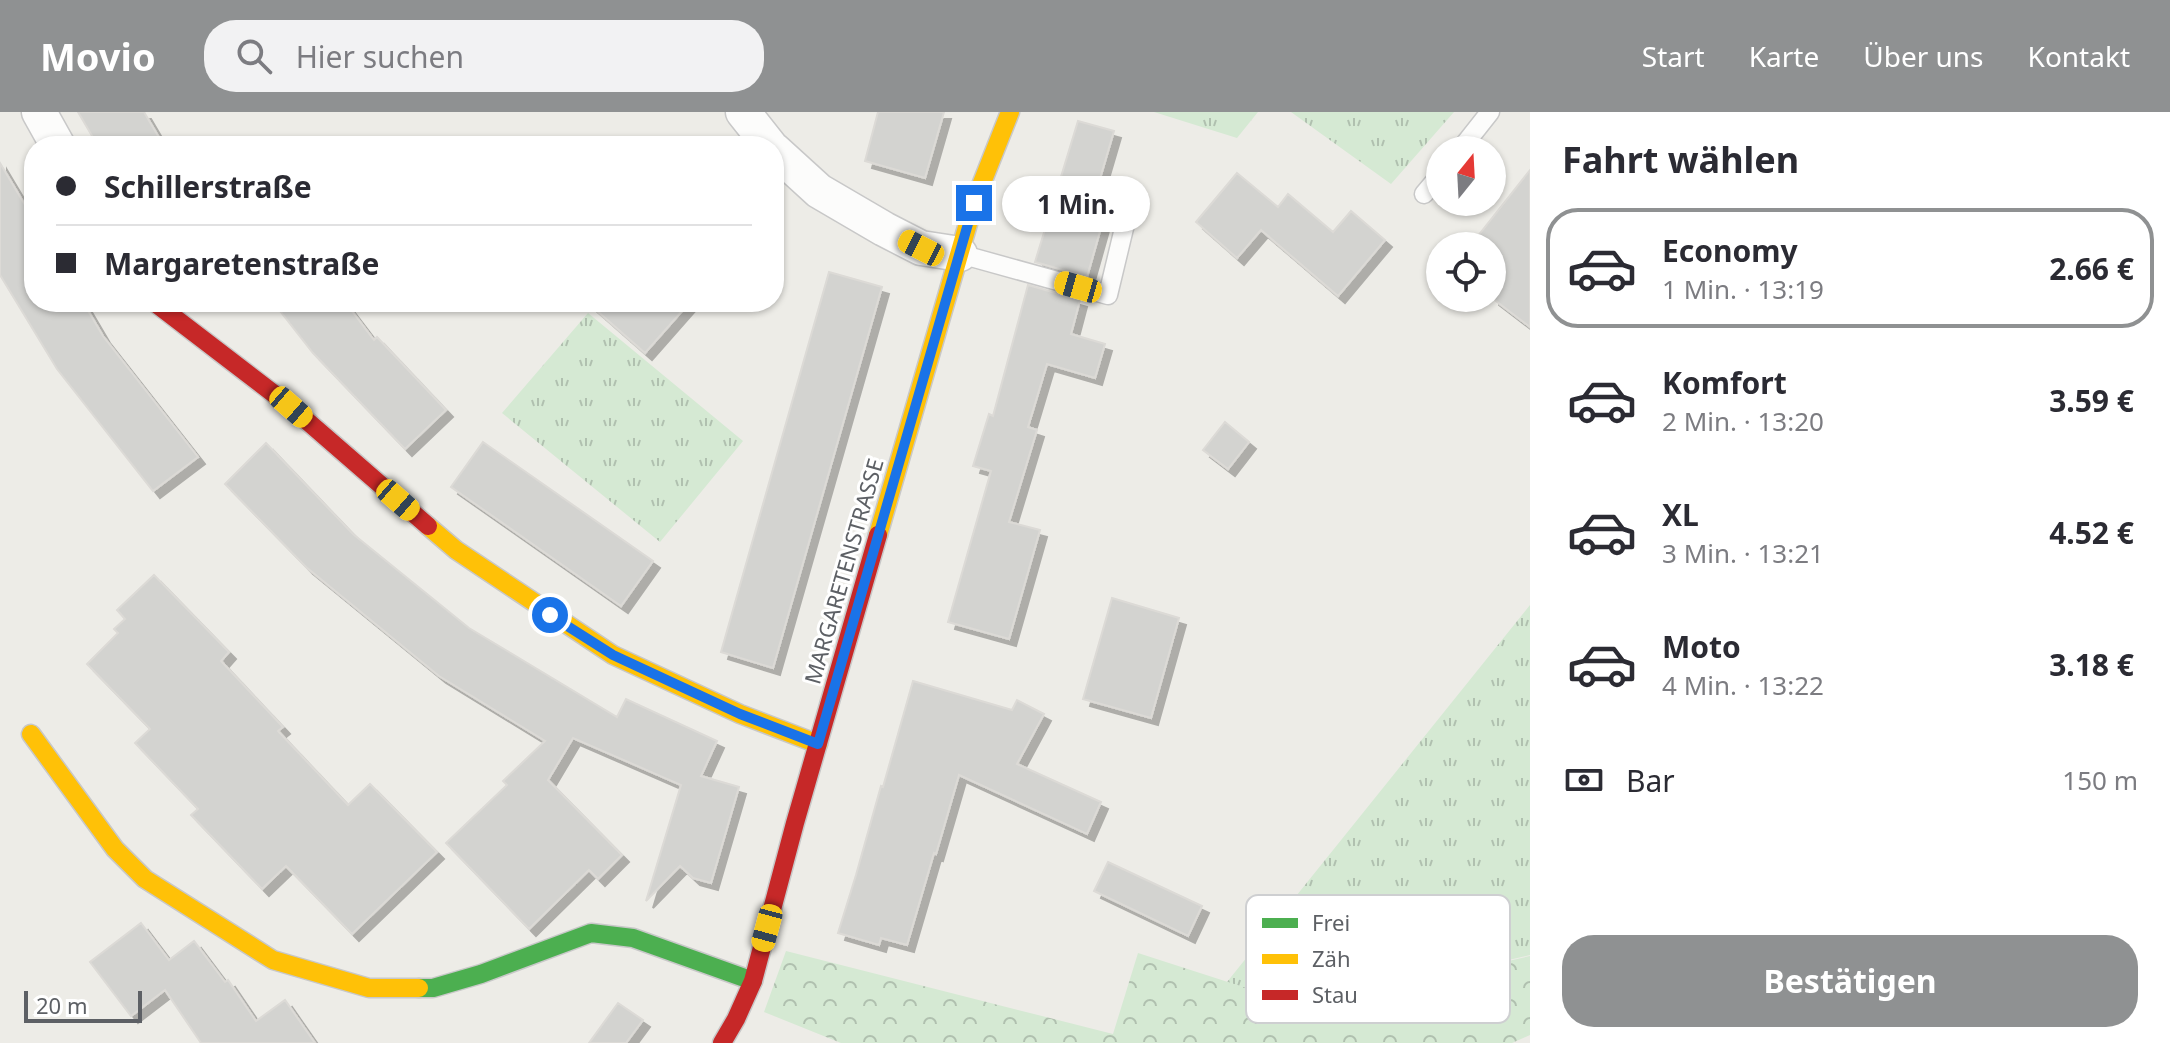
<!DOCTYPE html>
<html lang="de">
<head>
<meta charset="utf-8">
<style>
  :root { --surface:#fff; --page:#f2f2f3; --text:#2b2b33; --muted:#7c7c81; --line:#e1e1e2; --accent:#8f9192 }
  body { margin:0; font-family:"Noto Sans",sans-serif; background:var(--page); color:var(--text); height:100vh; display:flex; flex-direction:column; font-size:30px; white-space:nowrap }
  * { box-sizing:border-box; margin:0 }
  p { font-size:26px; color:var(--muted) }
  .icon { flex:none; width:44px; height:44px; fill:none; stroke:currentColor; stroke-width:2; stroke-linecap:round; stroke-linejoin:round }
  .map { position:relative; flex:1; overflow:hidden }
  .sheet { display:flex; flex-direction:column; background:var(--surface); width:640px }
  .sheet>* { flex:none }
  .guide { position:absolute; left:24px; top:24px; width:760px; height:176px; border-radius:32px; box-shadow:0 2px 6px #0004; display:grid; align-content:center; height:176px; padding:0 32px; background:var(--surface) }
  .needle { width:52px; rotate:18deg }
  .buttons { position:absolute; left:1426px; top:24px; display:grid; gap:16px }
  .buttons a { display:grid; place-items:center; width:80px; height:80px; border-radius:50%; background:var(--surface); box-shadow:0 2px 6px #0004; font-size:40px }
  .scale { position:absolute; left:24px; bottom:20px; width:118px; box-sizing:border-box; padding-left:8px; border:4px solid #5d6065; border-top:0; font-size:22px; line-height:28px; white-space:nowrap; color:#5d6065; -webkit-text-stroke:6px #fff; paint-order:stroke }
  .end { position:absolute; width:36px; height:36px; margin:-18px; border:10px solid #1a73e8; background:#fff; box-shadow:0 0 0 4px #fff }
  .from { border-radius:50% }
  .bubble { position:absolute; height:56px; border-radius:28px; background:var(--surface); box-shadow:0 2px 6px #0004; font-size:26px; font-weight:700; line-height:56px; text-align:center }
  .car { position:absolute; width:24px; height:48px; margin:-24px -12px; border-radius:10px; box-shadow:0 0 6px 2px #0007; background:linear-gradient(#f5c518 24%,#345 0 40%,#f5c518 0 76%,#345 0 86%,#f5c518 0) }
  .guide b { display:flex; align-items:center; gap:28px; height:76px; font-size:30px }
  .guide b+b { border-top:2px solid var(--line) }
  .guide i { width:20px; height:20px; background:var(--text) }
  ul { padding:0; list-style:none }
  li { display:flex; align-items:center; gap:24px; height:120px; margin:0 16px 12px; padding:0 16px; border:4px solid transparent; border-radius:32px }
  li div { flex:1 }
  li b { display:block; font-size:30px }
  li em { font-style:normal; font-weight:700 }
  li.selected { border-color:var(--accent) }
  li>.icon { width:72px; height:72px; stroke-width:1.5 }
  h2 { padding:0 32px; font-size:36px; line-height:96px }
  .pay { display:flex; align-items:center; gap:20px; height:88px; padding:0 32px; font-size:30px }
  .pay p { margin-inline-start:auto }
  .button { display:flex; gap:16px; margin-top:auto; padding:16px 32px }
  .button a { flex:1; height:92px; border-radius:32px; background:var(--accent); color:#fff; font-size:32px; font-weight:700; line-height:92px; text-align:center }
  header { display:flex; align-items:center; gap:48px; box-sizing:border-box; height:112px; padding:0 40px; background:var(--accent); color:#fff }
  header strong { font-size:38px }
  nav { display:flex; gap:44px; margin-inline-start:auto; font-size:28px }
  .search { width:560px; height:72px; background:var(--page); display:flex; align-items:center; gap:20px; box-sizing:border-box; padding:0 28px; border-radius:32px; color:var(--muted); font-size:30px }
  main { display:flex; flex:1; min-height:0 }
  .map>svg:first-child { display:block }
  .grass { fill:url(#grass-tufts) }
  .forest { fill:url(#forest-crowns) }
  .building { fill:#d3d3d0; stroke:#dcdad6; stroke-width:2; filter:url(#shadow) }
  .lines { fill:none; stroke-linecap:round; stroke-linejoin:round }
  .lane-casing { stroke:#c8c8c8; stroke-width:21 }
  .street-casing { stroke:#c8c8c8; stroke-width:37 }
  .fast-casing { stroke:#c8c8c8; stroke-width:21 }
  .slow-casing { stroke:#c8c8c8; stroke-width:21 }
  .jam-casing { stroke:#c8c8c8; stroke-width:21 }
  .lane { stroke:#fcfcfb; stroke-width:18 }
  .street { stroke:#fcfcfb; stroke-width:34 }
  .fast { stroke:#4caf50; stroke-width:18 }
  .slow { stroke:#ffc107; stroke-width:18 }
  .jam { stroke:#c62828; stroke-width:18 }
  .route { stroke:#1a73e8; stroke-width:10 }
  .labels { text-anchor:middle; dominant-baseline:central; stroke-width:6; stroke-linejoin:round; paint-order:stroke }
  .street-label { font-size:22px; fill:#5d6065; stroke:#fff }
  .key { fill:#fff; stroke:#cecfd1; stroke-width:2 }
  .key-label { font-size:22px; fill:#5d6065 }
</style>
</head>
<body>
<header>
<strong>Movio</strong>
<div class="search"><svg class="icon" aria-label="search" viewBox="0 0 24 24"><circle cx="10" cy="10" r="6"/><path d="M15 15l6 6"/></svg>Hier suchen</div>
<nav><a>Start</a><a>Karte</a><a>Über uns</a><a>Kontakt</a></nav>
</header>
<main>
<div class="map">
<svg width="1530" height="931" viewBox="0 0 1530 931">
  <defs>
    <pattern id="grass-tufts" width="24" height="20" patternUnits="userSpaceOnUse" patternTransform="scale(2)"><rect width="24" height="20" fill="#d5e9d3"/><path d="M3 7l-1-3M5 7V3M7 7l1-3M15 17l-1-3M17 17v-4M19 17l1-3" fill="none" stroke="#b0c0af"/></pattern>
    <pattern id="forest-crowns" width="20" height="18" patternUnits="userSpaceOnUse" patternTransform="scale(2)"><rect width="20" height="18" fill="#d5e9d3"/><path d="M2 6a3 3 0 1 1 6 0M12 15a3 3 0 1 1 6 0" fill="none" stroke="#b0c0af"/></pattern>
    <filter id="shadow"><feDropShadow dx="7" dy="7" stdDeviation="0" flood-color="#0004"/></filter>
  </defs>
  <rect width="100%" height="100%" fill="#edece7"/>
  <path class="grass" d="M1154,0H1258L1237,26Z
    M1291,0H1454L1391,72Z
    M588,201L743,329L660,430L502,301Z
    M1530,493V843L1305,895L1227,870Z"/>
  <path class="forest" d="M786,839L1113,922L1138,841L1305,895L1530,844V923L1512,931H841L764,900Z"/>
  <path class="building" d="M78,0H144L164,34H98Z
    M878,0H944L925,66L865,49Z
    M1078,9L1114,19L1094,87L1108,91L1087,165L1035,150Z
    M0,51L34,108V190H83L103,224L198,345L153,379L57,257L0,163Z
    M1530,58V215L1492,186V134H1470Z
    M1237,61L1278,95L1288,82L1333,120L1351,99L1385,128L1338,184L1261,118L1237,146L1196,110Z
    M829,160L882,175L773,556L721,540Z
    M1028,173L1080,188L1071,222L1105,232L1095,266L1047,252L1028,315L1037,318L1009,410L1040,418L1009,527L948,510L991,359L973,354L989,302L993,304Z
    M273,190H345L374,228L377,225L446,298L405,337L313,241Z
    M587,190H690L645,241Z
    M1225,310L1249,330L1228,357L1203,338Z
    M483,330L653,449L621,494L451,375Z
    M266,331L353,422L469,516L617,605L626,587L717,629L701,664L739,675L711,771L693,766L680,754L646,789L681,673L573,626L548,668L622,743L598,767L589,758L529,817L446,731L507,673L503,669L545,629L439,564L306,455L225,372Z
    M154,463L229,540L221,549L283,615L278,619L348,693L370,672L437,740L352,822L286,754L262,777L191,703L198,697L135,631L150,617L87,552L118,521L114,517L125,507L117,498Z
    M1112,486L1179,506L1151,606L1083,587Z
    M913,569L1012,598L1017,588L1044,602L1017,652L1101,690L1087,722L959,663L936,742L934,741L907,833L881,826L879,833L838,821L856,763L881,674L883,675Z
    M1108,750L1202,794L1188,824L1094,779Z
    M141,811L169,848L194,829L225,870L228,868L256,909L285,888L315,931H201L165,878L131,904L90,850Z
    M618,891L643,908L626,931H589Z"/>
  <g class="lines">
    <defs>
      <path id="lane" d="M1460,38L1490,0
        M1424,82L1440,63
        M960,142L1108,183L1131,87"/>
      <path id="street" d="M39,0L58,34
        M743,0L770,34
        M774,38L819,79L884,117L921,136L960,142"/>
      <path id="fast" d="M419,876H433L481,862L591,821L633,826L753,869"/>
      <path id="slow" d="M428,414L456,438L613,543L740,602L818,632
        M878,423L974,91L1010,0
        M31,622L115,737L145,767L273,848L369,876H419"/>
      <path id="jam" d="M154,190L291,295L428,414
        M722,931L736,907L753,869L795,711L878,423"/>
    </defs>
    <use href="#lane" class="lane-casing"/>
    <use href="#street" class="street-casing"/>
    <use href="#fast" class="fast-casing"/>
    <use href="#slow" class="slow-casing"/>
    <use href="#jam" class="jam-casing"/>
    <use href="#lane" class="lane"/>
    <use href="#street" class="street"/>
    <use href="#fast" class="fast"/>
    <use href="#slow" class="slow"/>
    <use href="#jam" class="jam"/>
  </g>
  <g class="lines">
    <path class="route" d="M550,503L613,543L740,602L818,632L974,91"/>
  </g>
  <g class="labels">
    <g class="street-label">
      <text transform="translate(843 459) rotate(-74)">MARGARETENSTRASSE</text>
    </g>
  </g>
  <rect x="1246" y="783" width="264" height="128" rx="12" class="key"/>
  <rect x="1262" y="806" width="36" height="10" fill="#4caf50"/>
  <rect x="1262" y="842" width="36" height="10" fill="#ffc107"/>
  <rect x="1262" y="878" width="36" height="10" fill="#c62828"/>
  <g class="key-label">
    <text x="1312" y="819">Frei</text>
    <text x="1312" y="855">Zäh</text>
    <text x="1312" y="891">Stau</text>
  </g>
</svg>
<div class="buttons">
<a><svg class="needle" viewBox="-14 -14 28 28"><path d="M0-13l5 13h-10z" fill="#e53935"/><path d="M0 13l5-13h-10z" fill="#7c7c81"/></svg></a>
<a><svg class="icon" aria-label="locate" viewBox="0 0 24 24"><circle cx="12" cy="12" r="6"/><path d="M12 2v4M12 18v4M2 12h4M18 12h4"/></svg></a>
</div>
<div class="scale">20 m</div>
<i class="end from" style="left:550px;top:503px"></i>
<i class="end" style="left:974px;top:91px"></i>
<div class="bubble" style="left:1002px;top:64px;width:148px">1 Min.</div>
<i class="car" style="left:921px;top:136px;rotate:297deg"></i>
<i class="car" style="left:1078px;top:175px;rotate:286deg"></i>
<i class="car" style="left:291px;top:295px;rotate:131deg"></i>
<i class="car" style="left:398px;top:388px;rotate:131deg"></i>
<i class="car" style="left:767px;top:816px;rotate:195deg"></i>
<div class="guide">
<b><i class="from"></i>Schillerstraße</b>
<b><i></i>Margaretenstraße</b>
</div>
</div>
<section class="sheet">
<h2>Fahrt wählen</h2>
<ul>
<li class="selected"><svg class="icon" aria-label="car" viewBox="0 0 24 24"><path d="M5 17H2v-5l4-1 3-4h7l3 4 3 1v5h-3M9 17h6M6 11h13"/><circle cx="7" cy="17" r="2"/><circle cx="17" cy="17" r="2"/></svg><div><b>Economy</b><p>1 Min. · 13:19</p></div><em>2.66 €</em></li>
<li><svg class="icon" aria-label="car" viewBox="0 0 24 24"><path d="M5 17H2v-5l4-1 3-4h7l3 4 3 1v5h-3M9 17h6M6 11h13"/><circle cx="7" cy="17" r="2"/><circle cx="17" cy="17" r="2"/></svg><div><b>Komfort</b><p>2 Min. · 13:20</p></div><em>3.59 €</em></li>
<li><svg class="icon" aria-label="car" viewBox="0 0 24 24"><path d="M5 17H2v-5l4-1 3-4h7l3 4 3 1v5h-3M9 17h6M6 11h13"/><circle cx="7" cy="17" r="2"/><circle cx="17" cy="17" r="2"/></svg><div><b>XL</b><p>3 Min. · 13:21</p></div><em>4.52 €</em></li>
<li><svg class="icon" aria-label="car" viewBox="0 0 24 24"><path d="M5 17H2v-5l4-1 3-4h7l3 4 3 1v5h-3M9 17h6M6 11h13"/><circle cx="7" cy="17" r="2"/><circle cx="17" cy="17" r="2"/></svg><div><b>Moto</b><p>4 Min. · 13:22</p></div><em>3.18 €</em></li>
</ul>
<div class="pay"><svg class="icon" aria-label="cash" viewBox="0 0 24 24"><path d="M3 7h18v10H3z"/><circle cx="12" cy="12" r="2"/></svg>Bar<p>150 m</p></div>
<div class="button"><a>Bestätigen</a></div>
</section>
</main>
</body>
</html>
